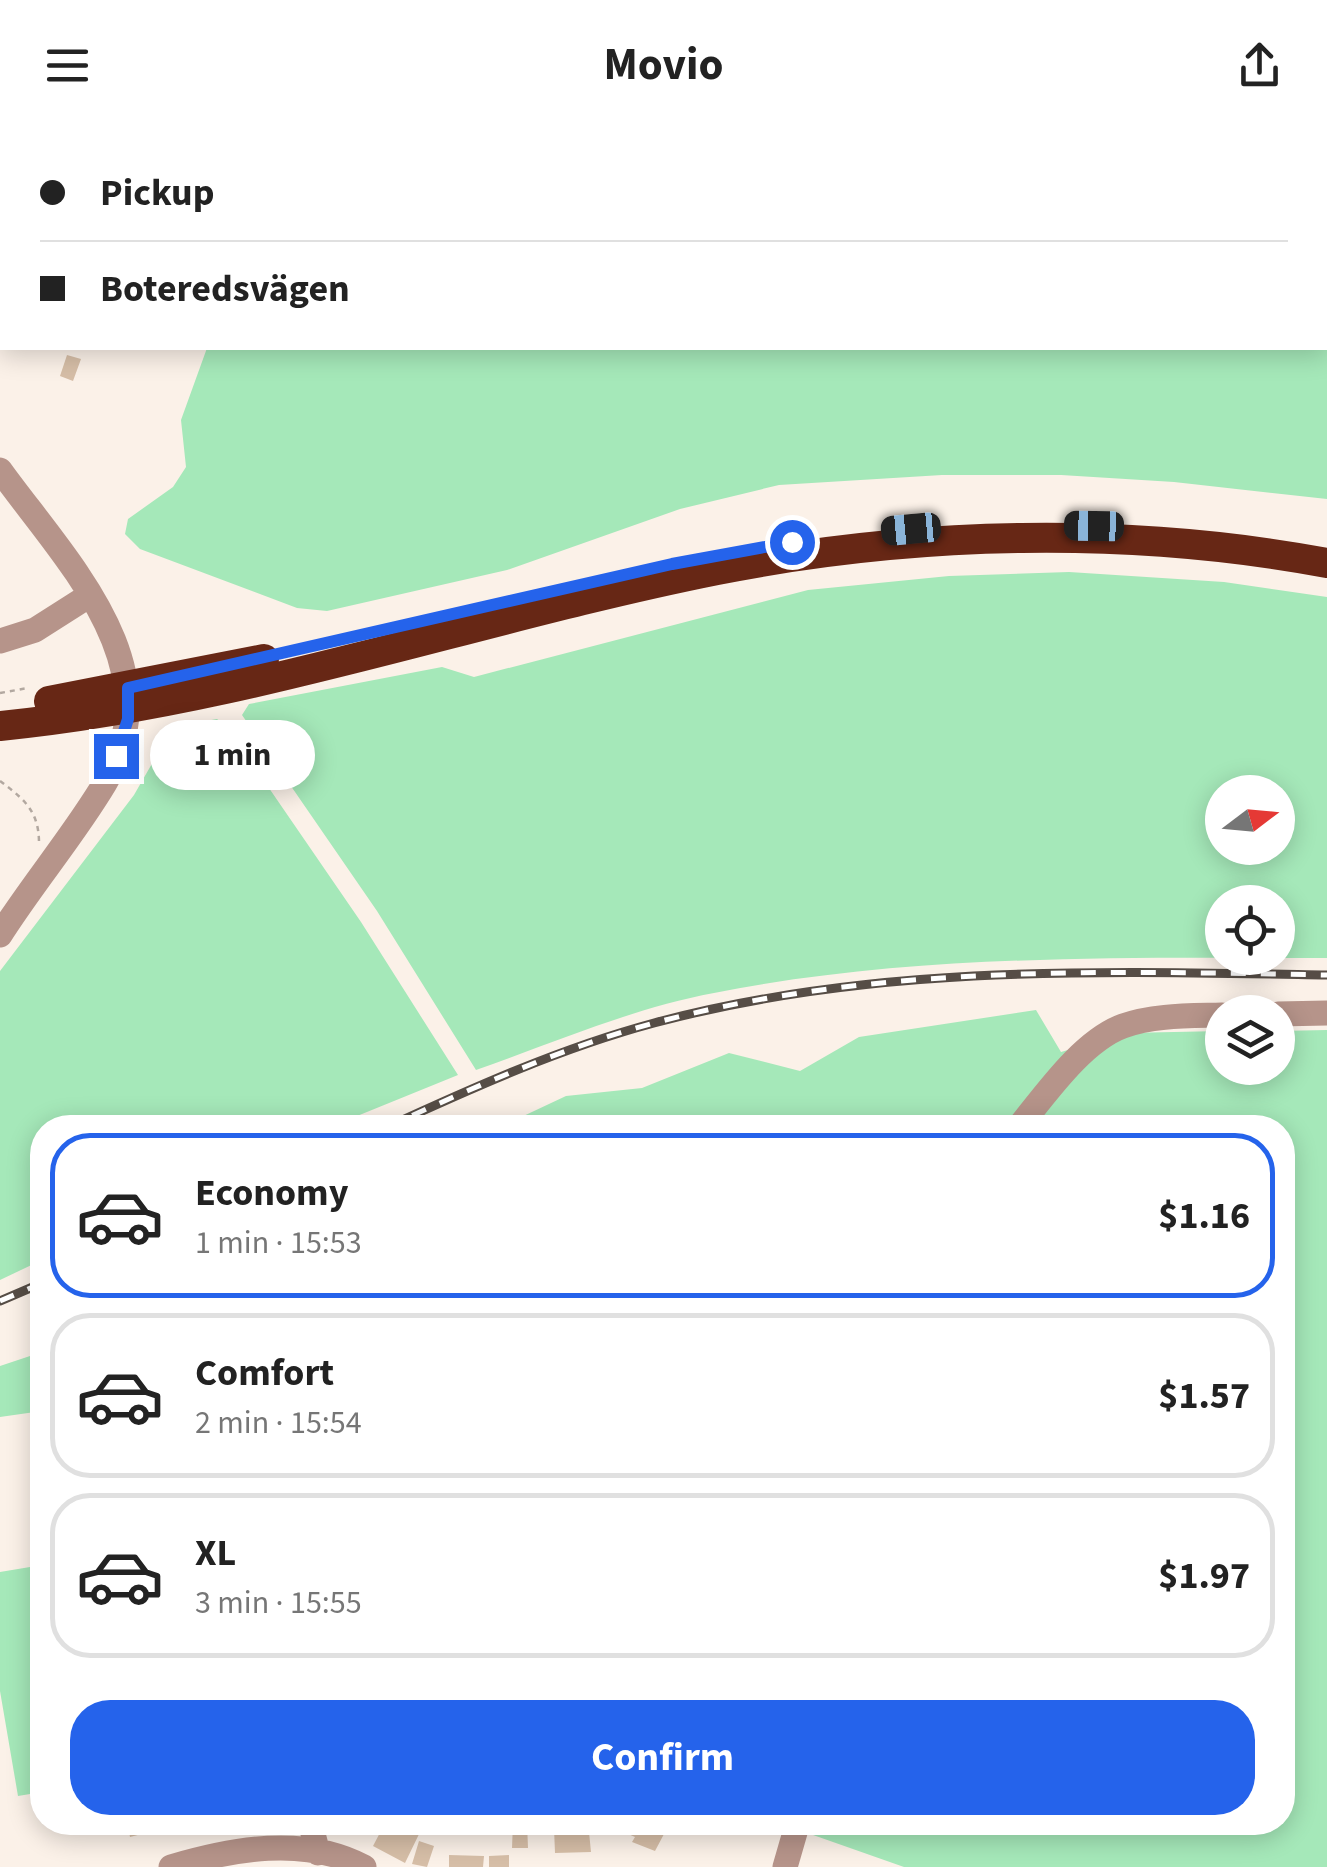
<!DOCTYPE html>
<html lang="en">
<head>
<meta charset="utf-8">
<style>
  :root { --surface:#fff; --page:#f6f6f6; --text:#222; --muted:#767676; --line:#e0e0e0; --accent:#2563eb }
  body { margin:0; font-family:"Source Sans 3",sans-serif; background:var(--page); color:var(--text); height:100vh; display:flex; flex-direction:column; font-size:38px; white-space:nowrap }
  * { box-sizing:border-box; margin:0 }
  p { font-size:32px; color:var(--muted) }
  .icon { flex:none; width:55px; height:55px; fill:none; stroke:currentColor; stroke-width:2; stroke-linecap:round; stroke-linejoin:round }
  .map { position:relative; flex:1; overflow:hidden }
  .side { position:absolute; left:30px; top:985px; width:1265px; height:720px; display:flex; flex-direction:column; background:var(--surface); border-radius:40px; box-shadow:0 5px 25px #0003 }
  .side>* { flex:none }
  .guide { position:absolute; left:0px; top:0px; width:1328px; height:220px; box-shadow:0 5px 25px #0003; display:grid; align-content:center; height:220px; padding:0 40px; background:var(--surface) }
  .needle { width:65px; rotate:74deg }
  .buttons { position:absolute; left:1205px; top:645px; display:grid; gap:20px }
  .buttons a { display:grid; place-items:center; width:90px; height:90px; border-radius:50%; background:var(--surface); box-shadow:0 5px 25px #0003; font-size:50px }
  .end { position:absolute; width:45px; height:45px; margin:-22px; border:12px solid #2563eb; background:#fff; box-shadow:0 0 0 5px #fff }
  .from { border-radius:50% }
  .bubble { position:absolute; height:70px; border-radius:35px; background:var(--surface); box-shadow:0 5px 25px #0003; font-size:32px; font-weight:700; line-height:70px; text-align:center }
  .car { position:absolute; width:30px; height:60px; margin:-30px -15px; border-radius:12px; box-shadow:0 0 8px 2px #0007; background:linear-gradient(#222 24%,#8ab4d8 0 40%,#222 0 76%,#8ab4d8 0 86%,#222 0) }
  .guide b { display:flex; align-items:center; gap:35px; height:95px; font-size:38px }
  .guide b+b { border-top:2px solid var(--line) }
  .guide i { width:25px; height:25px; background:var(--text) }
  ul { padding:18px 0 0; list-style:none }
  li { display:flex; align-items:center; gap:30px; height:165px; margin:0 20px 15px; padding:0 20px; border:5px solid var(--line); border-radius:40px }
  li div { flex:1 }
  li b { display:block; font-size:38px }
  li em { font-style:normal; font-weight:700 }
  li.selected { border-color:var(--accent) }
  li>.icon { width:90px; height:90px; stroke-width:1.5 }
  .primary-button { display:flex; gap:20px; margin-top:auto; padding:20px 40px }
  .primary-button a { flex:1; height:115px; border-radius:40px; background:var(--accent); color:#fff; font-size:40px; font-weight:700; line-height:115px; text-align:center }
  header { display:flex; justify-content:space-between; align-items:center; height:130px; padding:0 40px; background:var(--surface); font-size:45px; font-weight:700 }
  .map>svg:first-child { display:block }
  .green { fill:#a5e8b9; fill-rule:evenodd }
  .building { fill:#d6bea7 }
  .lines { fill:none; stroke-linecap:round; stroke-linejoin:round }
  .path { stroke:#b2a8a0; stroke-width:2.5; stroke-dasharray:5 5; stroke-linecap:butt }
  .minor { stroke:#b6948a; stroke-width:25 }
  .highway { stroke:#672715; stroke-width:30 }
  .rail-casing { stroke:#564d46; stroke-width:9 }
  .rail { stroke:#fff; stroke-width:5; stroke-dasharray:15; stroke-linecap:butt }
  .route { stroke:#2563eb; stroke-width:12 }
</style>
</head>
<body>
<header><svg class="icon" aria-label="menu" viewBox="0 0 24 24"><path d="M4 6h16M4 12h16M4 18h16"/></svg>Movio<svg class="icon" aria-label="share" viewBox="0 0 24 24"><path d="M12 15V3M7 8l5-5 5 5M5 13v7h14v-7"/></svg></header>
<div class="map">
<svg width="1327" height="1737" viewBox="0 0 1327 1737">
  <rect width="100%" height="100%" fill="#fbf1e8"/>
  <path class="green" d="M178,0H1327V369L1174,352L1061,345H942L779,355L680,379L507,440L327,481L297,478L140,419L125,404L128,389L173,357L186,337L181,290L207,218H1325V2Z
    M1069,442L1224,452L1327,467V828C1123,828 915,823 714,863C633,878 553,913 476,940L377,781L242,585L249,574L442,537L474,547L808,460L949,446ZM1278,662V718H1222V662ZM1222,772H1278V828H1222Z
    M217,589L227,597L361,792L458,945L330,997L42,998V1130L0,1150V841L134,665L173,597Z
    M1036,880L1061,922L1126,903L1222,901V938H1278V901L1327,900V1737H904L779,1693L1282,1692V998H498L566,966L642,958L729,923L800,941L859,907Z
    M42,1222V1281L0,1287V1236Z
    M42,1435V1662L18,1666L0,1561V1442Z"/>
  <path class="building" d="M67,225L81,229L73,251L60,246Z
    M127,1692H164L165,1698L130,1707Z
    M402,1692L421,1700L405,1733L373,1716L383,1697L396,1704Z
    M513,1692H527L528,1718H512Z
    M569,1692H588L591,1722L555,1723L554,1698H569Z
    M631,1692H641L664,1704L655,1721L632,1712L635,1707L626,1703Z
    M419,1711L434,1716L427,1737L412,1734Z
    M449,1725L484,1726L483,1737H449Z
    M509,1725V1737H489V1726Z"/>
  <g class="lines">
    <path class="path" d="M0,563L28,558
      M0,651C24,669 39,681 39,713"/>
    <path class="minor" d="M0,340C64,429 175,537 105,653C74,705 33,753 0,805
      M0,511L35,500L90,465
      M1278,884L1327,883
      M1018,998C1045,965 1082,911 1123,896C1154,885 1190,886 1222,885
      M310,1692L318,1723
      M171,1737C232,1719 304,1705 364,1737
      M785,1737L798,1692"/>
    <path class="highway" d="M49,571L264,529
      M0,596C244,572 477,488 717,440C915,401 1128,396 1327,433"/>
    <defs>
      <path id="rail" d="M385,998C472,958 561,918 654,893C874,834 1101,841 1327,845
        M0,1171L42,1153"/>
    </defs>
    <use href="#rail" class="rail-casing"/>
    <use href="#rail" class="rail"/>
  </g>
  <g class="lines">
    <path class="route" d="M116,626L128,589V558L672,434L792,412"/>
  </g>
</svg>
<div class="buttons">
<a><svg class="needle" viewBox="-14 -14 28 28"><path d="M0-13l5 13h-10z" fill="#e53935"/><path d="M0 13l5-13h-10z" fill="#767676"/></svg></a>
<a><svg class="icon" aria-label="locate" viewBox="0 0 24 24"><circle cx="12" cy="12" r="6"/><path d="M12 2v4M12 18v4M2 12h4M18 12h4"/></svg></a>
<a><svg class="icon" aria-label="layers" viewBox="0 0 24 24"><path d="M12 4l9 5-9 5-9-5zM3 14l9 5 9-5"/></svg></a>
</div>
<i class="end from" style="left:792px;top:412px"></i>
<i class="end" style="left:116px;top:626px"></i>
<div class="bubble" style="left:150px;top:590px;width:165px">1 min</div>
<i class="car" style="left:1094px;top:396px;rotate:271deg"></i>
<i class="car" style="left:911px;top:399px;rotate:265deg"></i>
<div class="guide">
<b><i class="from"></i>Pickup</b>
<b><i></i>Boteredsvägen</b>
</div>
<section class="side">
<ul>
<li class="selected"><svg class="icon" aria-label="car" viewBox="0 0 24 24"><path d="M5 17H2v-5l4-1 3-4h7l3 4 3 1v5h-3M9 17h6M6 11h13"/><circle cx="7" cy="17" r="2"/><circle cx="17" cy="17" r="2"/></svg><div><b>Economy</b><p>1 min · 15:53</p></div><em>$1.16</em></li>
<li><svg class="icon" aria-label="car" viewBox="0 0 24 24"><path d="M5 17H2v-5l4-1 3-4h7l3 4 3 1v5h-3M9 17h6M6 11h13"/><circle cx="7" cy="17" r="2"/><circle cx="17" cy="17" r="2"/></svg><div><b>Comfort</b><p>2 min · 15:54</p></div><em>$1.57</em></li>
<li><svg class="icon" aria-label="car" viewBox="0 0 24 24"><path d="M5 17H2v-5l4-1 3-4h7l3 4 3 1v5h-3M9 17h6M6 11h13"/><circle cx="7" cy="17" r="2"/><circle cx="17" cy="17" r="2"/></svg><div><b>XL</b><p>3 min · 15:55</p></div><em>$1.97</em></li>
</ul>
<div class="primary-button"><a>Confirm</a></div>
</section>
</div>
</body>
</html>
